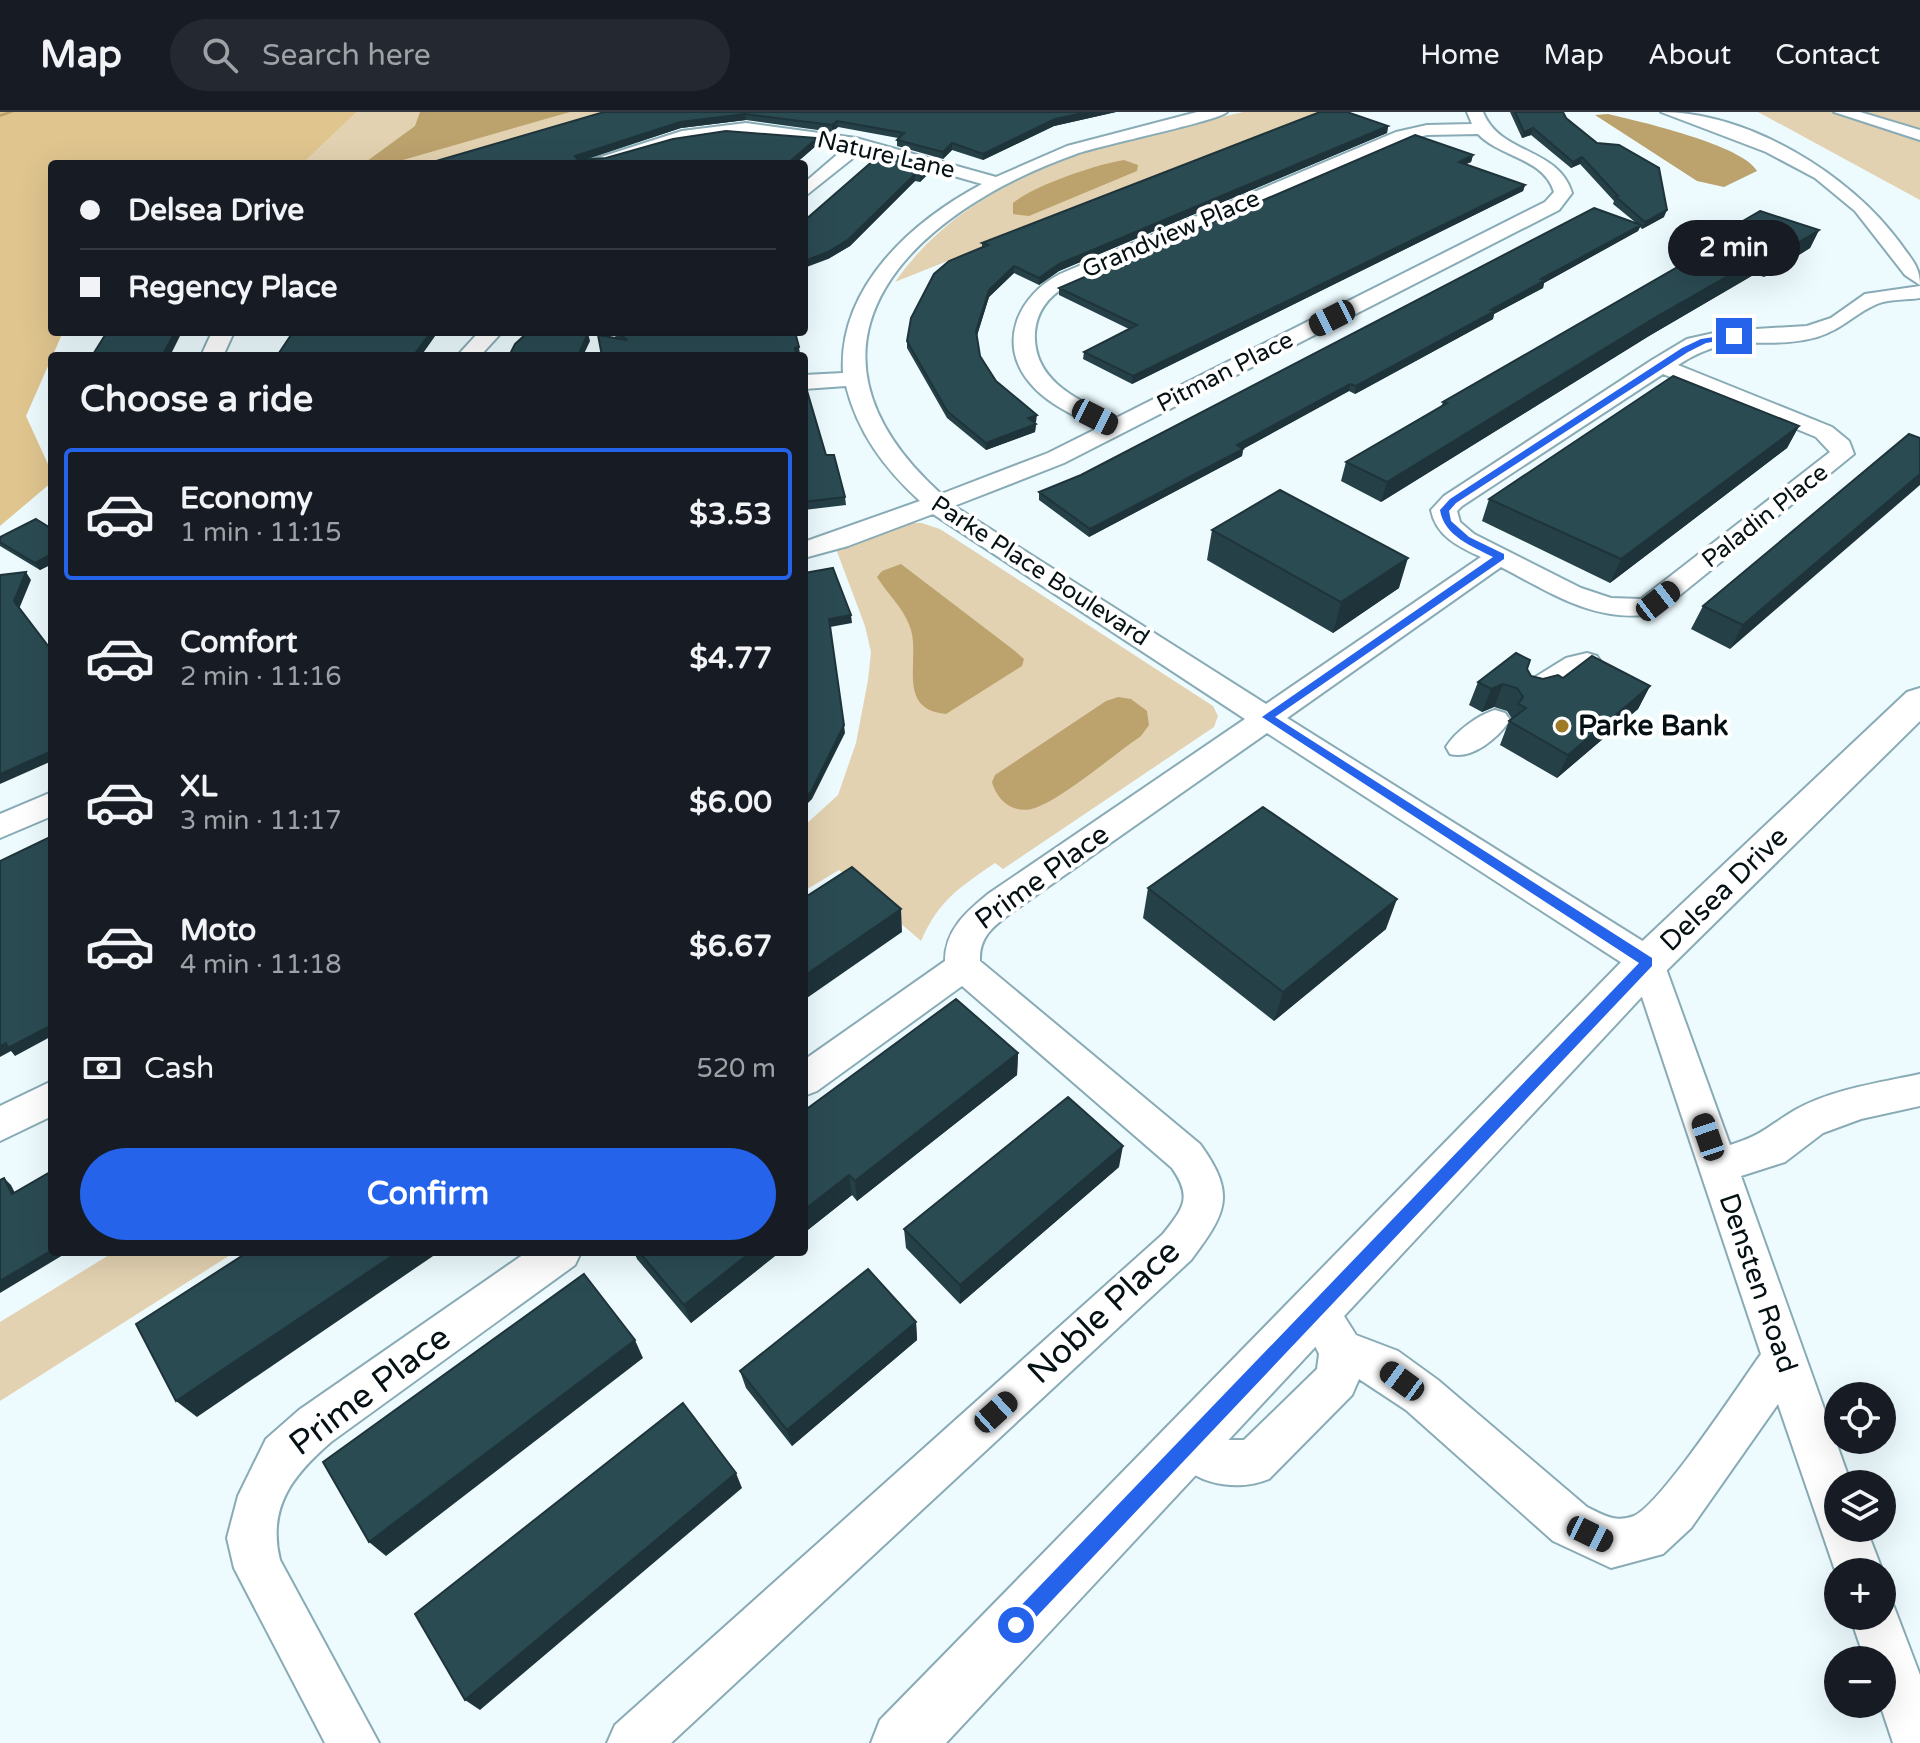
<!DOCTYPE html>
<html lang="en">
<head>
<meta charset="utf-8">
<style>
  :root { --surface:#171b24; --page:#242831; --text:#f1f3f6; --muted:#9ea1a6; --line:#363941; --accent:#2563eb }
  body { margin:0; font-family:"Varela Round",sans-serif; background:var(--page); color:var(--text); height:100vh; display:flex; flex-direction:column; font-size:30px; white-space:nowrap }
  * { box-sizing:border-box; margin:0 }
  p { font-size:26px; color:var(--muted) }
  .icon { flex:none; width:44px; height:44px; fill:none; stroke:currentColor; stroke-width:2; stroke-linecap:round; stroke-linejoin:round }
  .map { position:relative; flex:1; overflow:hidden }
  .sheet { position:absolute; left:48px; top:240px; width:760px; height:904px; display:flex; flex-direction:column; background:var(--surface); border-radius:8px; box-shadow:0 8px 32px #0002 }
  .sheet>* { flex:none }
  .guide { position:absolute; left:48px; top:48px; width:760px; height:176px; border-radius:8px; box-shadow:0 8px 32px #0002; display:grid; align-content:center; height:176px; padding:0 32px; background:var(--surface) }
  .controls { position:absolute; left:1824px; top:1270px; display:grid; gap:16px }
  .controls a { display:grid; place-items:center; width:72px; height:72px; border-radius:50%; background:var(--surface); box-shadow:0 8px 32px #0002; font-size:40px }
  .end { position:absolute; width:36px; height:36px; margin:-18px; border:10px solid #2563eb; background:#fff; box-shadow:0 0 0 4px #fff }
  .from { border-radius:50% }
  .bubble { position:absolute; height:56px; border-radius:28px; background:var(--surface); box-shadow:0 8px 32px #0002; font-size:26px; font-weight:700; line-height:56px; text-align:center }
  .car { position:absolute; width:24px; height:48px; margin:-24px -12px; border-radius:10px; box-shadow:0 0 6px 2px #0007; background:linear-gradient(#222 24%,#8ab4d8 0 40%,#222 0 76%,#8ab4d8 0 86%,#222 0) }
  .guide b { display:flex; align-items:center; gap:28px; height:76px; font-size:30px }
  .guide b+b { border-top:2px solid var(--line) }
  .guide i { width:20px; height:20px; background:var(--text) }
  ul { padding:0; list-style:none }
  li { display:flex; align-items:center; gap:24px; height:132px; margin:0 16px 12px; padding:0 16px; border:4px solid transparent; border-radius:8px }
  li div { flex:1 }
  li b { display:block; font-size:30px }
  li em { font-style:normal; font-weight:700 }
  li.active { border-color:var(--accent) }
  li>.icon { width:72px; height:72px; stroke-width:1.5 }
  h2 { padding:0 32px; font-size:36px; line-height:96px }
  .pay { display:flex; align-items:center; gap:20px; height:88px; padding:0 32px; font-size:30px }
  .pay p { margin-inline-start:auto }
  .action { display:flex; gap:16px; margin-top:auto; padding:16px 32px }
  .action a { flex:1; height:92px; border-radius:48px; background:var(--accent); color:#fff; font-size:32px; font-weight:700; line-height:92px; text-align:center }
  header { display:flex; align-items:center; gap:48px; box-sizing:border-box; height:112px; padding:0 40px; background:var(--surface); border-bottom:2px solid var(--line) }
  header strong { font-size:38px }
  nav { display:flex; gap:44px; margin-inline-start:auto; font-size:28px }
  .search { width:560px; height:72px; background:var(--page); display:flex; align-items:center; gap:20px; box-sizing:border-box; padding:0 28px; border-radius:44px; color:var(--muted); font-size:30px }
  .map>svg:first-child { display:block }
  .green { fill:#e3d2b1 }
  .forest { fill:#e0c58f }
  .water { fill:#bca26d }
  .lines { fill:none; stroke-linecap:round; stroke-linejoin:round }
  .stream { fill:#bca26d; fill-rule:evenodd }
  .minor-casing { stroke:#89abb5; stroke-width:4 }
  .major-casing { stroke:#89abb5; stroke-width:4 }
  .minor { fill:#fff; fill-rule:evenodd }
  .major { fill:#fff; fill-rule:evenodd }
  .wall { fill:#254047 }
  .shaded-wall { fill:#1e343a }
  .building { fill:#2b4b53; stroke:#1e343a; stroke-width:2 }
  .route { fill:#2563eb }
  .poi-dot { fill:#9e7a26; stroke:#fff; stroke-width:3 }
  .labels { text-anchor:middle; dominant-baseline:central; stroke-width:8; stroke-linejoin:round; paint-order:stroke }
  .far-street-label { font-size:24px; fill:#051114; stroke:#fff }
  .poi-label { font-size:28px; font-weight:bold; fill:#051114; stroke:#fff; text-anchor:start }
  .street-label { font-size:28px; fill:#051114; stroke:#fff }
  .near-street-label { font-size:34px; fill:#051114; stroke:#fff }
</style>
</head>
<body>
<header>
<strong>Map</strong>
<div class="search"><svg class="icon" aria-label="search" viewBox="0 0 24 24"><circle cx="10" cy="10" r="6"/><path d="M15 15l6 6"/></svg>Search here</div>
<nav><a>Home</a><a>Map</a><a>About</a><a>Contact</a></nav>
</header>
<div class="map">
<svg width="1920" height="1631" viewBox="0 0 1920 1631">
  <rect width="100%" height="100%" fill="#edfbff"/>
  <path class="green" d="M357,0H612L430,52H302Z
    M1243,0H1320L895,170C974,57 1117,28 1243,0Z
    M1758,0H1920V88Z
    M905,411H922L940,417L1213,594L1218,604L1214,615L1003,757L995,751C959,776 939,788 921,829L839,758L804,779V714L838,683L856,631L868,568L871,540L865,514L836,437Z
    M114,1140H235L0,1289V1210Z"/>
  <path class="forest" d="M0,0H357L302,52H52V220H63L26,304L52,361V370L0,414Z"/>
  <path class="water" d="M420,0H570L389,52H363L415,14Z
    M1608,2C1638,9 1743,33 1757,59L1724,75L1697,69L1595,3Z
    M1124,48L1138,53L1137,59L1029,104L1013,102V91C1033,74 1097,52 1124,48Z
    M901,452L1015,539L1024,547L1022,554L946,602C896,598 920,548 911,518C905,497 888,483 877,465L882,459Z
    M1118,585L1131,587L1147,599L1149,613L1141,624C1112,644 1065,685 1035,696C1014,703 997,689 992,670L995,663L1106,589Z"/>
  <g class="lines">
    <path class="stream" d="M7,0H14L0,5V2Z"/>
    <defs>
      <path id="minor" d="M1197,0H1227C1218,9 1101,33 1076,42C915,99 773,230 941,382L1048,341L1098,316C1074,303 1047,292 1030,271C996,231 1019,183 1060,162L1396,20L1427,13L1472,12L1467,0H1483C1500,43 1558,35 1572,81L1559,98L1064,351L954,394L1266,592L1481,445C1459,435 1436,424 1431,398L1444,384L1652,248L1687,227L1723,219L1807,214L1831,206L1865,182L1920,174V186C1907,188 1888,187 1877,192C1854,202 1843,217 1817,225C1763,240 1734,216 1678,253L1832,315L1849,329L1854,342L1659,500C1601,515 1551,481 1501,455L1287,606L1660,840L1730,1033C1763,1023 1768,1014 1795,998C1832,977 1879,971 1920,962V994L1861,1007L1823,1021L1785,1050L1741,1064L1851,1372H1838V1416H1866L1883,1460H1838V1467L1778,1292L1691,1416L1663,1442L1611,1456L1553,1429L1406,1298L1359,1267L1352,1283L1269,1367C1233,1382 1182,1370 1166,1332L1173,1316L1189,1309L1226,1328H1244L1317,1257L1319,1242L1308,1219L1314,1204L1329,1198L1344,1204L1356,1223L1398,1239L1438,1268L1587,1395C1603,1403 1615,1411 1634,1404C1661,1392 1739,1273 1761,1242L1633,858L1267,621L1012,800C994,814 979,824 980,849L1200,1032C1237,1083 1226,1101 1191,1148L671,1631H607L615,1613L1163,1122C1183,1096 1193,1086 1172,1056L962,874L817,979L804,984V948L945,849C945,818 966,800 988,782L1245,607L933,402L848,434L804,446V430L920,389C884,356 858,321 846,274L804,277V263L843,261C838,175 912,109 982,72L863,38L804,85V71L846,35C793,24 740,16 687,28C650,35 617,52 579,52L682,19L746,11L856,26L996,65L1067,34ZM1478,22C1501,46 1544,46 1554,80L1545,90L1116,306C1078,288 1032,269 1035,220C1037,199 1048,185 1065,175L1408,28L1427,23ZM1663,262L1816,325L1830,340L1641,487L1611,486L1581,476L1474,422L1460,410L1457,399L1462,394Z
        M1661,0C1748,0 1850,62 1900,131C1911,147 1920,154 1920,173L1905,163L1855,99L1815,66L1766,40Z
        M1834,0H1860L1920,18V28Z
        M212,220H234L223,244H201Z
        M479,220H502L480,244H457Z
        M1587,541L1597,544L1601,550L1597,556C1572,563 1550,593 1524,586L1520,579L1524,572L1566,546Z
        M1495,598L1505,601L1510,608C1498,626 1472,648 1450,642L1446,635C1455,620 1478,603 1495,598Z
        M52,680V704L0,726V702Z
        M52,969V1004L0,1029V994Z
        M527,1140H581L575,1153L331,1330C293,1363 267,1395 280,1448L379,1631H325L234,1456L227,1426L238,1384L266,1327L299,1298Z
        M1882,1483L1891,1487L1920,1563V1631H1893L1880,1592L1882,1548H1865L1850,1504H1882Z"/>
      <path id="major" d="M1920,576V609L1663,862L946,1631H871L880,1608L1633,838L1907,580Z"/>
    </defs>
    <use href="#minor" class="minor-casing"/>
    <use href="#major" class="major-casing"/>
    <use href="#minor" class="minor"/>
    <use href="#major" class="major"/>
  </g>
  <path class="wall" d="M604,0H1116L1054,14L983,48L952,38L943,47L897,34V28L898,26L838,15L832,20L746,8L681,16L585,48L817,33L795,52H426Z
    M1510,0H1563L1566,6L1664,105L1642,117L1640,115L1638,119L1544,171L1543,176L1494,202L1493,207L1355,282L1349,279L1243,337L1242,344L1089,425L1039,388V380L1081,363L1635,110L1613,92L1614,89L1580,52L1571,56L1531,23L1522,26Z
    M1388,14L1387,21L1059,159L1039,173L1014,161L989,185L977,224L980,244L996,269L1036,310L1034,311L1036,312L1035,320L986,338L947,306L907,236V229L982,136V131Z
    M1473,43L1471,50L1466,52L1525,73L1523,79L1132,272L1083,247L1084,240L1129,217L1059,183V176Z
    M930,53V60L920,70L915,69L850,134L828,147L804,109Z
    M1819,118L1810,136L1764,165L1755,162L1649,224L1381,390L1341,369L1346,350L1441,295L1443,290L1708,137L1712,127Z
    M610,220H795L800,243L617,226Z
    M804,272L826,343L845,385L846,393L804,398Z
    M1799,314L1787,336L1610,471L1482,409L1489,387Z
    M1909,322L1730,537L1691,517L1703,494Z
    M52,417V452L40,458L0,434V425Z
    M1212,418L1399,476L1333,521L1207,448Z
    M1527,557L1531,564L1543,567L1563,566L1650,574L1638,597L1557,666L1500,633L1509,609L1512,607L1507,599L1494,595L1482,600L1469,593L1478,570Z
    M1148,776L1386,817L1274,909L1143,806Z
    M1018,941L1017,963L857,1089L852,1083L804,1121V999Z
    M1119,1055L960,1192L906,1136L904,1117Z
    M634,1140H780L691,1211L637,1147Z
    M916,1210L917,1228L792,1334L746,1276L740,1259Z"/>
  <path class="shaded-wall" d="M1088,0H1116L1054,14L983,48V42L1055,7Z
    M745,2L746,8L681,16L576,50L575,44L680,10Z
    M837,9L838,15L832,20V13Z
    M1388,14L1387,21L1059,159L1039,173V166L1059,152Z
    M1533,16L1531,23L1522,26L1524,20Z
    M817,26V33L795,52H787Z
    M952,31V38L943,47V40Z
    M1473,43L1471,50L1457,56L1459,50Z
    M1582,45L1580,52L1571,56L1573,50Z
    M930,53V60L920,70V63Z
    M915,62V69L850,134L828,147L804,156V149Z
    M1525,73L1523,79L1132,272L1133,264Z
    M1667,98L1664,105L1642,117L1645,110Z
    M1641,113L1638,119L1544,171L1543,176L1494,202L1493,207L1355,282L1356,274L1541,167Z
    M1819,118L1810,136L1764,165L1772,147Z
    M1763,144L1755,162L1649,224L1381,390L1387,370L1656,205Z
    M1014,154V161L989,185L976,226V219L989,178Z
    M175,220H182L170,244H162Z
    M431,220H438L421,244H413Z
    M588,221L590,229L583,244H578Z
    M799,235L800,243H795V236Z
    M1350,272L1349,279L1243,337L1242,344L1089,425L1090,417L1237,333Z
    M1037,303L1036,310L1027,314L1028,306Z
    M1036,312L1035,320L986,338V331Z
    M1799,314L1787,336L1610,471L1621,447Z
    M1920,362V373L1730,537L1743,513Z
    M52,442V452L40,458L35,451Z
    M1408,446L1399,476L1333,521L1341,490Z
    M26,460L31,468L19,497L14,489Z
    M851,503L852,511L830,515L829,507Z
    M1503,572L1494,595L1482,600L1491,577Z
    M1650,574L1638,597L1557,666L1568,643Z
    M844,613L845,621L812,687L804,695V686Z
    M52,639V649L0,672V662Z
    M1397,787L1386,817L1274,909L1283,880Z
    M901,797L902,820L804,888V864Z
    M52,913V924L15,944L11,939L0,945V934Z
    M1018,941L1017,963L857,1089L855,1069Z
    M1123,1034L1119,1055L960,1192V1173Z
    M849,1063L852,1083L804,1121V1098Z
    M4,1066L11,1073L19,1089L12,1082Z
    M52,1138V1140H68L0,1181V1169Z
    M398,1140H439L197,1305L176,1289Z
    M751,1140H780L691,1211L684,1193Z
    M916,1210L917,1228L792,1334L787,1318Z
    M635,1228L643,1246L386,1444L369,1430Z
    M736,1361L742,1376L480,1598L465,1588Z"/>
  <path class="building" d="M604,0H1088L1055,7L983,42L952,31L943,40L897,28L904,21L837,9L832,13L745,2L680,10L575,44L578,48L606,46L673,27L726,19L817,26L787,52H426Z
    M1320,0H1347L1388,14L1059,152L1039,166L1014,154L989,178L976,219L980,244L996,269L1037,303L1028,306L1036,312L986,331L947,299L907,229L911,206L934,162L949,149L988,133L982,131Z
    M1515,0H1563L1566,6L1597,31L1619,33L1659,56L1667,98L1645,110L1616,85L1618,84L1582,45L1573,50L1533,16L1524,20Z
    M1415,23L1473,43L1459,50L1525,73L1133,264L1084,240L1137,213L1059,176Z
    M883,40L930,53L920,63L915,62L849,127L828,140L804,149V109Z
    M1594,96L1641,113L1541,167L1545,168L1491,198L1495,199L1356,274L1350,272L1237,333L1243,337L1090,417L1039,380L1081,363Z
    M1760,99L1819,118L1772,147L1763,144L1656,205L1387,370L1346,350L1447,291L1443,290L1721,130L1712,127Z
    M107,220H175L162,244H92Z
    M293,220H431L413,244H277Z
    M528,220H579L588,221L578,244H509L515,232Z
    M617,220H795L799,235L795,236L796,244H602L598,223L627,228Z
    M1673,264L1799,314L1621,447L1489,387Z
    M804,272H805L826,343H834L845,385L804,390Z
    M1909,322L1920,326V362L1743,513L1703,494Z
    M1280,378L1408,446L1341,490L1212,418Z
    M36,407L52,417V442L35,451L0,430V425Z
    M833,456L851,503L829,507L844,613L811,680L804,686V461Z
    M26,460L14,489L52,539V639L0,662V463Z
    M1516,541L1530,548L1527,557L1531,564L1543,567L1558,563L1563,566L1592,544L1650,574L1568,643L1509,609L1526,596L1518,592L1523,585L1517,576L1503,572L1491,577L1478,570Z
    M1263,695L1397,787L1283,880L1148,776Z
    M52,724V913L8,936L6,931L0,934V749Z
    M852,755L901,797L804,864V786Z
    M956,887L1018,941L855,1069L849,1063L804,1098V999Z
    M1068,985L1123,1034L960,1173L904,1117Z
    M52,1059V1138L0,1169V1068L4,1066L12,1082Z
    M248,1140H398L176,1289L136,1212Z
    M639,1140H751L684,1193Z
    M868,1157L916,1210L787,1318L740,1259Z
    M584,1162L635,1228L369,1430L323,1350Z
    M683,1291L736,1361L465,1588L415,1502Z"/>
  <path class="route" d="M1734,222L1736,226L1706,231L1688,240L1456,391L1449,399L1451,409L1469,425L1504,442V447L1275,605L1652,846V854L1022,1520H1009V1506L1639,851L1262,605L1493,445C1472,434 1444,424 1440,398L1450,387L1682,236L1701,227Z"/>
  <circle class="poi-dot" cx="1562" cy="614" r="8"/>
  <g class="labels">
    <g class="far-street-label">
      <text transform="translate(886 43) rotate(13)">Nature Lane</text>
      <text transform="translate(1171 122) rotate(-23)">Grandview Place</text>
      <text transform="translate(1225 260) rotate(-27)">Pitman Place</text>
      <text transform="translate(1765 404) rotate(-38)">Paladin Place</text>
      <text transform="translate(1040 459) rotate(33)">Parke Place Boulevard</text>
    </g>
    <g class="poi-label">
      <text x="1578" y="614">Parke Bank</text>
    </g>
    <g class="street-label">
      <text transform="translate(1042 765) rotate(-36)">Prime Place</text>
      <text transform="translate(1724 777) rotate(-44)">Delsea Drive</text>
      <text transform="translate(1758 1171) rotate(71)">Densten Road</text>
    </g>
    <g class="near-street-label">
      <text transform="translate(1104 1200) rotate(-43)">Noble Place</text>
      <text transform="translate(370 1279) rotate(-37)">Prime Place</text>
    </g>
  </g>
</svg>
<div class="controls">
<a><svg class="icon" aria-label="locate" viewBox="0 0 24 24"><circle cx="12" cy="12" r="6"/><path d="M12 2v4M12 18v4M2 12h4M18 12h4"/></svg></a>
<a><svg class="icon" aria-label="layers" viewBox="0 0 24 24"><path d="M12 4l9 5-9 5-9-5zM3 14l9 5 9-5"/></svg></a>
<a>+</a>
<a>−</a>
</div>
<i class="end from" style="left:1016px;top:1513px"></i>
<i class="end" style="left:1734px;top:224px"></i>
<div class="bubble" style="left:1668px;top:108px;width:132px">2 min</div>
<i class="car" style="left:1332px;top:206px;rotate:243deg"></i>
<i class="car" style="left:1095px;top:305px;rotate:117deg"></i>
<i class="car" style="left:1658px;top:489px;rotate:52deg"></i>
<i class="car" style="left:1708px;top:1025px;rotate:341deg"></i>
<i class="car" style="left:1402px;top:1269px;rotate:306deg"></i>
<i class="car" style="left:996px;top:1300px;rotate:48deg"></i>
<i class="car" style="left:1590px;top:1422px;rotate:116deg"></i>
<div class="guide">
<b><i class="from"></i>Delsea Drive</b>
<b><i></i>Regency Place</b>
</div>
<section class="sheet">
<h2>Choose a ride</h2>
<ul>
<li class="active"><svg class="icon" aria-label="car" viewBox="0 0 24 24"><path d="M5 17H2v-5l4-1 3-4h7l3 4 3 1v5h-3M9 17h6M6 11h13"/><circle cx="7" cy="17" r="2"/><circle cx="17" cy="17" r="2"/></svg><div><b>Economy</b><p>1 min · 11:15</p></div><em>$3.53</em></li>
<li><svg class="icon" aria-label="car" viewBox="0 0 24 24"><path d="M5 17H2v-5l4-1 3-4h7l3 4 3 1v5h-3M9 17h6M6 11h13"/><circle cx="7" cy="17" r="2"/><circle cx="17" cy="17" r="2"/></svg><div><b>Comfort</b><p>2 min · 11:16</p></div><em>$4.77</em></li>
<li><svg class="icon" aria-label="car" viewBox="0 0 24 24"><path d="M5 17H2v-5l4-1 3-4h7l3 4 3 1v5h-3M9 17h6M6 11h13"/><circle cx="7" cy="17" r="2"/><circle cx="17" cy="17" r="2"/></svg><div><b>XL</b><p>3 min · 11:17</p></div><em>$6.00</em></li>
<li><svg class="icon" aria-label="car" viewBox="0 0 24 24"><path d="M5 17H2v-5l4-1 3-4h7l3 4 3 1v5h-3M9 17h6M6 11h13"/><circle cx="7" cy="17" r="2"/><circle cx="17" cy="17" r="2"/></svg><div><b>Moto</b><p>4 min · 11:18</p></div><em>$6.67</em></li>
</ul>
<div class="pay"><svg class="icon" aria-label="cash" viewBox="0 0 24 24"><path d="M3 7h18v10H3z"/><circle cx="12" cy="12" r="2"/></svg>Cash<p>520 m</p></div>
<div class="action"><a>Confirm</a></div>
</section>
</div>
</body>
</html>
